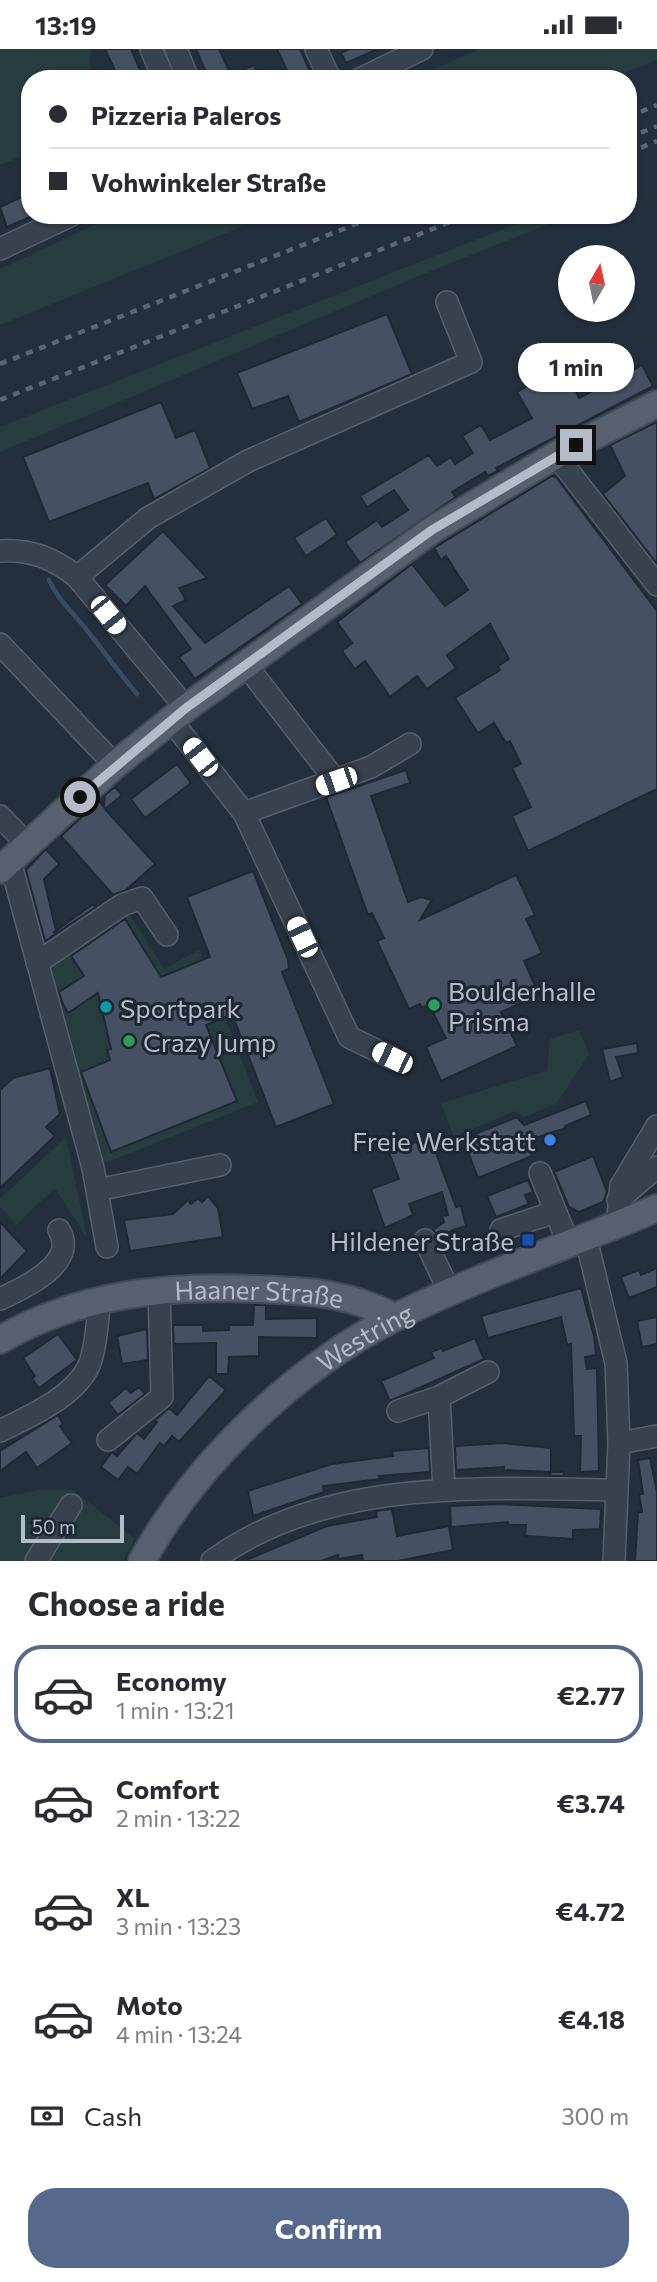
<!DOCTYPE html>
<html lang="en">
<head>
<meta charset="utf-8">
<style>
  :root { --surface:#fff; --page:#f2f2f3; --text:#2b2b33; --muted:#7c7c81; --line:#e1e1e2; --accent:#56698c }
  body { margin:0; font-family:Commissioner,sans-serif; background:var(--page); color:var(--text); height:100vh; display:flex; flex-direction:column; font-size:26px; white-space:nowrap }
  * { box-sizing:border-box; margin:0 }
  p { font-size:23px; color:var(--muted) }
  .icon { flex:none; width:38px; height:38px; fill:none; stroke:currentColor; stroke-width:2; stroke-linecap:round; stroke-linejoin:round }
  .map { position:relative; height:1512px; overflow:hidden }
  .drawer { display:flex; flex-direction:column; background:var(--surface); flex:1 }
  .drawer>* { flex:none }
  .hud { position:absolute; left:21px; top:21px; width:616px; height:154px; border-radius:28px; box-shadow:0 2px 5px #0004; display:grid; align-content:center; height:154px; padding:0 28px; background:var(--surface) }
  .needle { width:46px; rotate:9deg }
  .buttons { position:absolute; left:558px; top:196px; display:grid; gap:14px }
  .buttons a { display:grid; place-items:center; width:77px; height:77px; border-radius:50%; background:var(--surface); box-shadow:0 2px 5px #0004; font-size:35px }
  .scale { position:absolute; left:21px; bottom:18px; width:103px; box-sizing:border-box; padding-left:7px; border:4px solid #b4bcc9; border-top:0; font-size:19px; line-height:24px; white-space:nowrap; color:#b4bcc9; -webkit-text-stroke:5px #1d2633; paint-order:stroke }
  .end { position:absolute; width:32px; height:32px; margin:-16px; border:9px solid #b4bcc9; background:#111; box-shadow:0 0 0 4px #111 }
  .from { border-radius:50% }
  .bubble { position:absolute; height:49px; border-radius:24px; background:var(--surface); box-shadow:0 2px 5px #0004; font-size:23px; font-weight:700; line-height:49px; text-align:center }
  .car { position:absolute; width:21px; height:42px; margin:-21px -10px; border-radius:9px; box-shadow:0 0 5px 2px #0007; background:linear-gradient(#fff 24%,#345 0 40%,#fff 0 76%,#345 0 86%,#fff 0) }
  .hud b { display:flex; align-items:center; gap:24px; height:66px; font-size:26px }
  .hud b+b { border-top:2px solid var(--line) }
  .hud i { width:18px; height:18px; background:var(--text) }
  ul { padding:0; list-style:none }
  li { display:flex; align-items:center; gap:21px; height:98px; margin:0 14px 10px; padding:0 14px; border:4px solid transparent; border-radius:28px }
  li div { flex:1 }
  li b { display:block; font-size:26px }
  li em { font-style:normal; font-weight:700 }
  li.selected { border-color:var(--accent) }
  li>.icon { width:63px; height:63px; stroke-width:1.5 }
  h2 { padding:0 28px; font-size:32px; line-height:84px }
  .pay { display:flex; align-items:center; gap:18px; height:77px; padding:0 28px; font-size:26px }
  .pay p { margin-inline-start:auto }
  .primary-button { display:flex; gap:14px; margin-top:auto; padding:14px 28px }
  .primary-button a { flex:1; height:80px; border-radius:28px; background:var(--accent); color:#fff; font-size:28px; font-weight:700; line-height:80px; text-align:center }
  .status { display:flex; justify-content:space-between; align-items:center; height:49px; padding:0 35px; background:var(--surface); direction:ltr }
  .status svg { height:19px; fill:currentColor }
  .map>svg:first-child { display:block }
  .green { fill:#263c3f }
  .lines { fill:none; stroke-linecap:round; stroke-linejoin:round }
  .stream { stroke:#394c67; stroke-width:4.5 }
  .building { fill:#455162; stroke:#1f2835; stroke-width:2 }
  .minor-casing { stroke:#565f6c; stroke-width:24 }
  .major-casing { stroke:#414a57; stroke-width:30 }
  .minor { stroke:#38414e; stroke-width:21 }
  .major { stroke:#56606e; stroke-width:26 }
  .rail { stroke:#5a6575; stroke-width:4.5; stroke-dasharray:7 7; stroke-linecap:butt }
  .route { stroke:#b4bcc9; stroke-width:9 }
  .leisure-dot { fill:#2e9e5b; stroke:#1d2633; stroke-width:2.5 }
  .culture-dot { fill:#0f9aa8; stroke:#1d2633; stroke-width:2.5 }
  .shop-dot { fill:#3f7fe0; stroke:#1d2633; stroke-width:2.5 }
  .transit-dot { fill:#1a4fb4; stroke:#1d2633; stroke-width:2.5 }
  .labels { text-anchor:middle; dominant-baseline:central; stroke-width:6; stroke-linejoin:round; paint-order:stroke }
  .poi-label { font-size:26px; fill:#b4bcc9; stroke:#1d2633; text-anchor:start }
  .street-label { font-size:26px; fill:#b4bcc9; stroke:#1d2633 }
</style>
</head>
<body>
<div class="status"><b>13:19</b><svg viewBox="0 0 49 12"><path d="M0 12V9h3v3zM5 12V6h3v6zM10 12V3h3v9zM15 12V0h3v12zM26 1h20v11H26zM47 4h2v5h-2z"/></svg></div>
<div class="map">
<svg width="657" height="1512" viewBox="0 0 657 1512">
  <rect width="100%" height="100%" fill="#242f3e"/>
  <path class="green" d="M0,0H91L89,30H30V104L0,116Z
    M479,0H657V11L610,30H412Z
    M115,166H271L0,276V220Z
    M539,166H571L426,224L0,403V378Z
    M124,857L164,920L199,901L258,1053L93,1119L42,910Z
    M579,981L589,1005L557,1054L525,1068L515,1062L454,1088L441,1054L547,1022L550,990Z
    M66,1088L87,1189L55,1139L16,1176L0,1158V1150Z
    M38,1441H73L135,1490L123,1512H0V1449Z"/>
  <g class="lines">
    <path class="stream" d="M49,531C59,553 75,565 89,584C105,604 120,625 137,645"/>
  </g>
  <path class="building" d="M105,0H131L144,30H119Z
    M196,0H219L231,26L254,16L259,27L253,30H209Z
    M277,0H300L312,27L291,30Z
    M349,0H378L346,14L341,4Z
    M30,144V168L7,178L0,158Z
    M387,265L412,325L299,373L288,347L252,360L237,324Z
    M642,316L653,337L496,419L498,422L488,427L485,423L452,443L456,448L360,514L345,493L377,471L382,478L408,461L394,441L367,458L360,447L429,406L437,417L451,408L455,415L473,404L462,387L481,376L490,391L532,369L517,343L542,329L569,325L579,349Z
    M161,353L176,389L195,381L210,419L154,450L148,434L49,473L23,408Z
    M657,373V515L603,445L625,427L610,396Z
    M552,427L556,428L657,562V740L528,802L512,767L531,758L512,719L521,715L510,692L506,694L494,674L478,684L455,649L500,621L498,617L509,610L490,575L447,606L456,619L427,640L417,627L390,648L365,612L355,620L342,602L352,594L337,573L412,515L445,557L468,541L446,507L441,511L434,499Z
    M326,469L337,486L306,507L294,489Z
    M163,482L207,529L179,539L186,551L173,557L205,594L289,537L302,555L195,630L179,608L191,600L145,537L126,557L105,536Z
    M177,715L191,734L145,769L131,750Z
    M406,721L410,734L371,747L408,853L421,848L432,851L420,871L516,826L535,866L526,870L542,904L524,912L539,946L501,963L517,997L441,1032L426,998L446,989L429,956L422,959L420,955L409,960L377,892L384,889L372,864L368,866L326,748Z
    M115,738L122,746L105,760L155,815L126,841L113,846L61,787L99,752L104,758L105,746Z
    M46,800L59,815L44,830L56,882L53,884L93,855L96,858L45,892L26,821Z
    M253,822L288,911L289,920L282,923L334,1055L276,1078L232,965L206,976L237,1052L111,1103L81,1023L110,1011L107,1001L111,1000L98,944L68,964L62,953L59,943L84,927L71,907L125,870L161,928L210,908L187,848Z
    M637,994L638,1004L616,1008L623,1028L610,1033L602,1000Z
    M50,1019L60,1065L46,1078L55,1087L0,1139V1041L13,1029Z
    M586,1052L591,1066L565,1077L566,1079L526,1092L532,1107L478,1129L463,1090L517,1068L524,1076Z
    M430,1088L456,1158L461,1157L466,1177L453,1181L439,1190L433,1181L444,1173L442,1167L448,1166L442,1143L409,1155L413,1166L385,1179L371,1140L399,1130L389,1103Z
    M593,1107L607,1143L603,1153L579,1163L569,1158L554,1123Z
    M528,1131L533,1143L525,1146L529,1155L496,1168L487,1147Z
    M208,1147L218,1159L223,1188L130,1202L124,1171L173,1165L188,1151L191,1155L198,1149L202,1153Z
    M0,1173L27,1202L0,1230Z
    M657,1219V1238L629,1249L621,1228L639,1221L641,1226Z
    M581,1239L594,1287L596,1306L585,1308L587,1320L597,1319L599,1422L580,1423L581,1387H574L571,1295L567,1296L561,1268L488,1289L481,1267Z
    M254,1256H266V1270L317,1269V1289L259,1288V1307L229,1308L228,1325H216V1294L174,1295L173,1276H203V1282L229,1281V1276H253Z
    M657,1268V1295L642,1298L637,1272Z
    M147,1280L148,1311L122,1315L117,1287Z
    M58,1285L77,1311L39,1339L32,1330L35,1327L23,1309Z
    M475,1289L484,1310L390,1352L381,1332L434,1309L431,1303L442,1299L443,1302Z
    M209,1327L226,1341L179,1393L172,1387L164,1397L160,1394L137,1425L128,1418L118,1431L101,1418L112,1403L117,1407L137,1384L144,1390L157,1373L155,1371L169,1359L177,1366Z
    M139,1338L145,1345L118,1366L108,1354L126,1339L131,1344Z
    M58,1366L63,1375L60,1377L72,1394L37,1419L26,1403L0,1422V1402Z
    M503,1394L551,1399V1423H564V1427H550L551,1423L504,1421V1418L456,1421L455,1397Z
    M429,1399L430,1423L379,1427L380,1430L323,1437L324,1443L253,1467L248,1442L332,1415L393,1407L392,1402Z
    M650,1409L657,1443V1512H635L638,1463H642L639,1445H643L638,1411Z
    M500,1455L601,1460L600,1480L573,1481V1490L525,1487L526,1476H508V1473L451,1478L450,1457Z
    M392,1460L397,1487L449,1477L453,1501L398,1512H363L362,1506L338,1510V1506L321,1512H244L327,1477L377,1468L376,1462Z"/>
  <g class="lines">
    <defs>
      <path id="minor" d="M151,0L162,25
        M176,0L188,30
        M316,0L330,30
        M360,30L422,0
        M0,200L72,166
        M556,406L657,536
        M0,502C31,500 53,509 77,528L186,659
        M77,528L148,469L248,412L471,313L447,253
        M0,595L115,716
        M246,616L336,732
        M171,671L244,764L349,988L392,1009
        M244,764L371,718L410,695
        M0,767L27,795
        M10,812L93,1119L107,1198
        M37,914L122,856L142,849L167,886
        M540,1124L569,1196
        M97,1141L220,1116
        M618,1151L657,1118
        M617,1176L621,1137L657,1077
        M501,1181L555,1163
        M586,1189L616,1314L619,1394L614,1512
        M425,1191L450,1244
        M0,1250C24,1239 79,1214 59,1181
        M398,1362L439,1348
        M0,1382C30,1367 77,1347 90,1314C97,1294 97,1271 100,1250
        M108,1391L162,1348L159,1240
        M619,1394L657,1387
        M444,1441L439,1348L488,1323
        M36,1512L71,1456
        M212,1512C326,1428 483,1439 617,1441"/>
      <g id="major">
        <path d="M0,821L115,716L186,659L432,481L556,406L657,355"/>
        <path id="s1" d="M0,1291C78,1245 165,1236 254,1240C309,1242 345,1243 395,1268"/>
        <path id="s2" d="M142,1512C196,1414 296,1318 396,1268C480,1226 571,1196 657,1159"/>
      </g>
    </defs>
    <use href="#minor" class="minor-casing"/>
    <use href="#major" class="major-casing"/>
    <use href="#minor" class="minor"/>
    <use href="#major" class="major"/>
    <path class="rail" d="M628,68L657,56
      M628,89L657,77
      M628,104L657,92
      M0,315L379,166
      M0,351L468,166"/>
  </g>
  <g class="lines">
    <path class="route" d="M80,748L186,659L432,481L576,396"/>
  </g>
  <g class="leisure-dot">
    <circle cx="434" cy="956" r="7"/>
    <circle cx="129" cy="992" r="7"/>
  </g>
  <circle class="culture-dot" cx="106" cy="958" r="7"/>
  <circle class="shop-dot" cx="550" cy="1091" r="7"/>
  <rect class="transit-dot" x="521" y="1184" width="14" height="14" rx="3.5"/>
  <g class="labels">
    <g class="poi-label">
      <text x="448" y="941">Boulderhalle<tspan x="448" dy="30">Prisma</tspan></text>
      <text x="120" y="958">Sportpark</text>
      <text x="143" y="992">Crazy Jump</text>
      <text x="536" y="1091" text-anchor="end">Freie Werkstatt</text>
      <text x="514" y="1191" text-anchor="end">Hildener Straße</text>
    </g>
    <g class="street-label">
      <text stroke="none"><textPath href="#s1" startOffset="268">Haaner Straße</textPath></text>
      <text stroke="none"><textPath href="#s2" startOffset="320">Westring</textPath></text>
    </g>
  </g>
</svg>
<div class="buttons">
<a><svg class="needle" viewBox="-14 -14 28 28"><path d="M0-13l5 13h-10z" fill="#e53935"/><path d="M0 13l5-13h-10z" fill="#7c7c81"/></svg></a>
</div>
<div class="scale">50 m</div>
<i class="end from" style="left:80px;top:748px"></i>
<i class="end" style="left:576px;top:396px"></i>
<div class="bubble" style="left:518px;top:294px;width:116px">1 min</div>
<i class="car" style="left:108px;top:566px;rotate:141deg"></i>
<i class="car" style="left:200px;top:708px;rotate:322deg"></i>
<i class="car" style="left:336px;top:732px;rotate:251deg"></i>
<i class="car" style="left:302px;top:888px;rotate:335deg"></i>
<i class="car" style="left:392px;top:1009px;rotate:296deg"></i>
<div class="hud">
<b><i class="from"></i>Pizzeria Paleros</b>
<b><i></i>Vohwinkeler Straße</b>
</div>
</div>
<section class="drawer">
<h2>Choose a ride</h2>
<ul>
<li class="selected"><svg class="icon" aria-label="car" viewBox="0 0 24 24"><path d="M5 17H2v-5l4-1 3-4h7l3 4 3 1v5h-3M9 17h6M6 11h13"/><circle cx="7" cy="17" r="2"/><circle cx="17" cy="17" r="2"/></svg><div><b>Economy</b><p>1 min · 13:21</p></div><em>€2.77</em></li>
<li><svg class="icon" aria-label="car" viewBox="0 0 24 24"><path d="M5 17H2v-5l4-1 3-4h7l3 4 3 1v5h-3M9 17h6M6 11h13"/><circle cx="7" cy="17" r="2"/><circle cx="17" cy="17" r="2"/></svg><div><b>Comfort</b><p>2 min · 13:22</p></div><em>€3.74</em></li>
<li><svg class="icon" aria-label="car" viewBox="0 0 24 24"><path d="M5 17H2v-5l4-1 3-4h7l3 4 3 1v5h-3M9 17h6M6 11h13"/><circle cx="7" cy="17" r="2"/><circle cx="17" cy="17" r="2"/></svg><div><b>XL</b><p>3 min · 13:23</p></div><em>€4.72</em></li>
<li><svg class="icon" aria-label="car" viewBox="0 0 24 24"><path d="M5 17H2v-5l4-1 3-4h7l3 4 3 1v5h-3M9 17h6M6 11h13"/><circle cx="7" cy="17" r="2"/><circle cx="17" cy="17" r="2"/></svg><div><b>Moto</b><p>4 min · 13:24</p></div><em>€4.18</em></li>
</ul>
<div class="pay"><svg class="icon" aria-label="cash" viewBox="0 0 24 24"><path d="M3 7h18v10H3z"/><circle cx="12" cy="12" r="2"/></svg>Cash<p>300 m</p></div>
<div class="primary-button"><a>Confirm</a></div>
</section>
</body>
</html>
